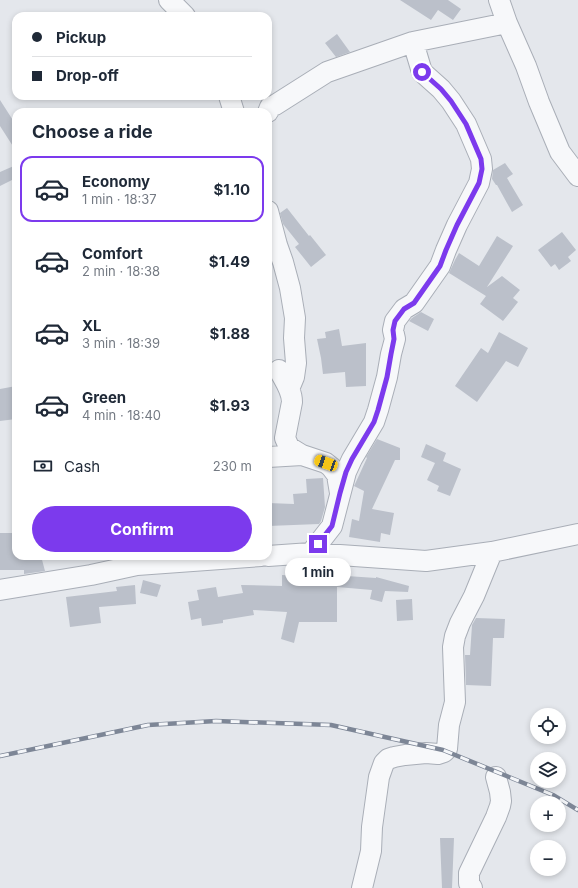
<!DOCTYPE html>
<html lang="en">
<head>
<meta charset="utf-8">
<style>
  :root { --surface:#fff; --page:#f6f6f7; --text:#1f2937; --muted:#747a83; --line:#e0e1e3; --accent:#7c3aed }
  body { margin:0; font-family:Inter,sans-serif; background:var(--page); color:var(--text); height:100vh; display:flex; flex-direction:column; font-size:15px; white-space:nowrap }
  * { box-sizing:border-box; margin:0 }
  p { font-size:13px; color:var(--muted) }
  .icon { flex:none; width:22px; height:22px; fill:none; stroke:currentColor; stroke-width:2; stroke-linecap:round; stroke-linejoin:round }
  .map { position:relative; flex:1; overflow:hidden }
  .sheet { position:absolute; left:12px; top:108px; width:260px; height:452px; display:flex; flex-direction:column; background:var(--surface); border-radius:12px; box-shadow:0 2px 6px #0003 }
  .sheet>* { flex:none }
  .hud { position:absolute; left:12px; top:12px; width:260px; height:88px; border-radius:12px; box-shadow:0 2px 6px #0003; display:grid; align-content:center; height:88px; padding:0 20px; background:var(--surface) }
  .fabs { position:absolute; left:530px; top:708px; display:grid; gap:8px }
  .fabs a { display:grid; place-items:center; width:36px; height:36px; border-radius:50%; background:var(--surface); box-shadow:0 2px 6px #0003; font-size:20px }
  .end { position:absolute; width:18px; height:18px; margin:-9px; border:5px solid #7c3aed; background:#fff; box-shadow:0 0 0 2px #fff }
  .from { border-radius:50% }
  .bubble { position:absolute; height:28px; border-radius:14px; background:var(--surface); box-shadow:0 2px 6px #0003; font-size:13px; font-weight:700; line-height:28px; text-align:center }
  .car { position:absolute; width:12px; height:24px; margin:-12px -6px; border-radius:5px; box-shadow:0 0 3px 1px #0007; background:linear-gradient(#f5c518 24%,#345 0 40%,#f5c518 0 76%,#345 0 86%,#f5c518 0) }
  .hud b { display:flex; align-items:center; gap:14px; height:38px; font-size:15px }
  .hud b+b { border-top:1px solid var(--line) }
  .hud i { width:10px; height:10px; background:var(--text) }
  ul { padding:0; list-style:none }
  li { display:flex; align-items:center; gap:12px; height:66px; margin:0 8px 6px; padding:0 12px; border:2px solid transparent; border-radius:12px }
  li div { flex:1 }
  li b { display:block; font-size:15px }
  li em { font-style:normal; font-weight:700 }
  li.on { border-color:var(--accent) }
  li>.icon { width:36px; height:36px; stroke-width:1.5 }
  h2 { padding:0 20px; font-size:18px; line-height:48px }
  .pay { display:flex; align-items:center; gap:10px; height:44px; padding:0 20px; font-size:15px }
  .pay p { margin-inline-start:auto }
  .action { display:flex; gap:8px; margin-top:auto; padding:8px 20px }
  .action a { flex:1; height:46px; border-radius:24px; background:var(--accent); color:#fff; font-size:16px; font-weight:700; line-height:46px; text-align:center }
  .map>svg:first-child { display:block }
  .building { fill:#bbc0ca }
  .lines { fill:none; stroke-linecap:round; stroke-linejoin:round }
  .minor-casing { stroke:#a9aeb7; stroke-width:22 }
  .minor { stroke:#f7f8fa; stroke-width:20 }
  .rail-casing { stroke:#7d8696; stroke-width:4.5 }
  .rail { stroke:#f4f6f9; stroke-width:3; stroke-dasharray:9; stroke-linecap:butt }
  .route { stroke:#7c3aed; stroke-width:5 }
</style>
</head>
<body>
<div class="map">
<svg width="578" height="888" viewBox="0 0 578 888">
  <rect width="100%" height="100%" fill="#e4e7ec"/>
  <path class="building" d="M400,0H448L461,9L453,20L438,10L431,20Z
    M337,34L350,52L336,57L325,43Z
    M0,100L16,125V151L0,126Z
    M505,163L513,174L507,178L523,205L512,212L497,185H496L492,179L493,170Z
    M16,165V178L0,186V172Z
    M287,208L309,236L310,235L326,255L311,267L295,247L299,244L283,224L280,213Z
    M562,232L576,250L568,257L571,261L559,270L555,264L551,267L538,250Z
    M497,236L513,246L487,287L502,276L520,290L513,298L518,302L503,321L480,304L486,296L449,273L455,260L459,253L479,266Z
    M421,312L434,319L428,331L409,321L412,318Z
    M339,329L342,346L366,343V386L346,387L345,372L323,374L321,358L317,339L326,338L325,332Z
    M499,332L528,348L518,367L506,361L477,402L455,386L481,348L488,353Z
    M16,386V419L0,421V389Z
    M377,439L400,448V460H395L372,509L394,513L390,535L381,533L380,542L349,537L352,519L359,521L364,491L354,486L355,484L367,458L366,457Z
    M426,444L446,453L443,461L461,469L450,496L437,491L439,486L427,480L435,463L421,457Z
    M323,478L325,507L321,521L319,524L268,526V503L294,504L293,494L307,493L306,479Z
    M0,533H16V556H41L45,571L24,574V570H0Z
    M282,575L315,577V575H332L376,578V577L409,586L408,592L385,591L382,602L370,599L372,590L337,587V622H299L294,643L281,639L287,612L253,610L254,615L223,620V623L202,626L201,618L191,620L188,602L199,600L197,590L216,587L218,597L243,593L241,585L282,586Z
    M143,580L161,585L157,597L140,593Z
    M135,585L136,604L99,607L101,623L70,627L66,597L117,591L116,587Z
    M412,599L413,620L397,621L396,600Z
    M476,618L505,619L504,638H493L491,686L466,685L465,655H470L472,625Z
    M440,838H454L452,888H442Z"/>
  <g class="lines">
    <defs>
      <path id="minor" d="M169,0L185,16
        M499,0L507,23L526,66L539,102L560,152L578,176
        M229,96L234,112
        M268,112L270,107L275,105L327,72L413,42L507,23
        M268,211L277,245L283,262L290,288L295,318L294,338L296,363L294,377L289,389
        M279,370C284,380 292,390 292,402L285,438L289,447L302,455L326,463L331,467L337,475L340,493
        M268,457L302,455
        M311,553L332,526L346,472L352,459L374,422L378,410L387,377L391,354L395,339L393,330L395,321L404,309L414,303L440,266L446,250L457,225L479,183L482,169L481,159L466,124L451,101L441,89L422,72L413,42
        M268,556L311,553L426,561L492,552L578,534
        M0,590L91,575L137,565L261,556
        M362,888L371,851L372,827L379,777L384,763L388,759L394,757L405,755L426,753L438,754L444,752L447,749L449,725L455,702L453,647L455,636L460,623L474,596L492,552
        M472,888L469,883V873L496,817L500,806L501,801L500,792L496,777"/>
    </defs>
    <use href="#minor" class="minor-casing"/>
    <use href="#minor" class="minor"/>
    <defs>
      <path id="rail" d="M0,756L148,725L216,721L331,725L443,750L553,795L578,810"/>
    </defs>
    <use href="#rail" class="rail-casing"/>
    <use href="#rail" class="rail"/>
  </g>
  <g class="lines">
    <path class="route" d="M318,544L332,526L340,493L346,472L352,459L374,422L378,410L387,377L391,354L394,339L393,330L395,321L404,309L414,303L440,266L446,250L457,225L479,183L482,169L481,159L466,124L451,101L441,89L422,72"/>
  </g>
</svg>
<div class="fabs">
<a><svg class="icon" aria-label="locate" viewBox="0 0 24 24"><circle cx="12" cy="12" r="6"/><path d="M12 2v4M12 18v4M2 12h4M18 12h4"/></svg></a>
<a><svg class="icon" aria-label="layers" viewBox="0 0 24 24"><path d="M12 4l9 5-9 5-9-5zM3 14l9 5 9-5"/></svg></a>
<a>+</a>
<a>−</a>
</div>
<i class="end from" style="left:422px;top:72px"></i>
<i class="end" style="left:318px;top:544px"></i>
<div class="bubble" style="left:285px;top:558px;width:66px">1 min</div>
<i class="car" style="left:326px;top:463px;rotate:290deg"></i>
<div class="hud">
<b><i class="from"></i>Pickup</b>
<b><i></i>Drop-off</b>
</div>
<section class="sheet">
<h2>Choose a ride</h2>
<ul>
<li class="on"><svg class="icon" aria-label="car" viewBox="0 0 24 24"><path d="M5 17H2v-5l4-1 3-4h7l3 4 3 1v5h-3M9 17h6M6 11h13"/><circle cx="7" cy="17" r="2"/><circle cx="17" cy="17" r="2"/></svg><div><b>Economy</b><p>1 min · 18:37</p></div><em>$1.10</em></li>
<li><svg class="icon" aria-label="car" viewBox="0 0 24 24"><path d="M5 17H2v-5l4-1 3-4h7l3 4 3 1v5h-3M9 17h6M6 11h13"/><circle cx="7" cy="17" r="2"/><circle cx="17" cy="17" r="2"/></svg><div><b>Comfort</b><p>2 min · 18:38</p></div><em>$1.49</em></li>
<li><svg class="icon" aria-label="car" viewBox="0 0 24 24"><path d="M5 17H2v-5l4-1 3-4h7l3 4 3 1v5h-3M9 17h6M6 11h13"/><circle cx="7" cy="17" r="2"/><circle cx="17" cy="17" r="2"/></svg><div><b>XL</b><p>3 min · 18:39</p></div><em>$1.88</em></li>
<li><svg class="icon" aria-label="car" viewBox="0 0 24 24"><path d="M5 17H2v-5l4-1 3-4h7l3 4 3 1v5h-3M9 17h6M6 11h13"/><circle cx="7" cy="17" r="2"/><circle cx="17" cy="17" r="2"/></svg><div><b>Green</b><p>4 min · 18:40</p></div><em>$1.93</em></li>
</ul>
<div class="pay"><svg class="icon" aria-label="cash" viewBox="0 0 24 24"><path d="M3 7h18v10H3z"/><circle cx="12" cy="12" r="2"/></svg>Cash<p>230 m</p></div>
<div class="action"><a>Confirm</a></div>
</section>
</div>
</body>
</html>
